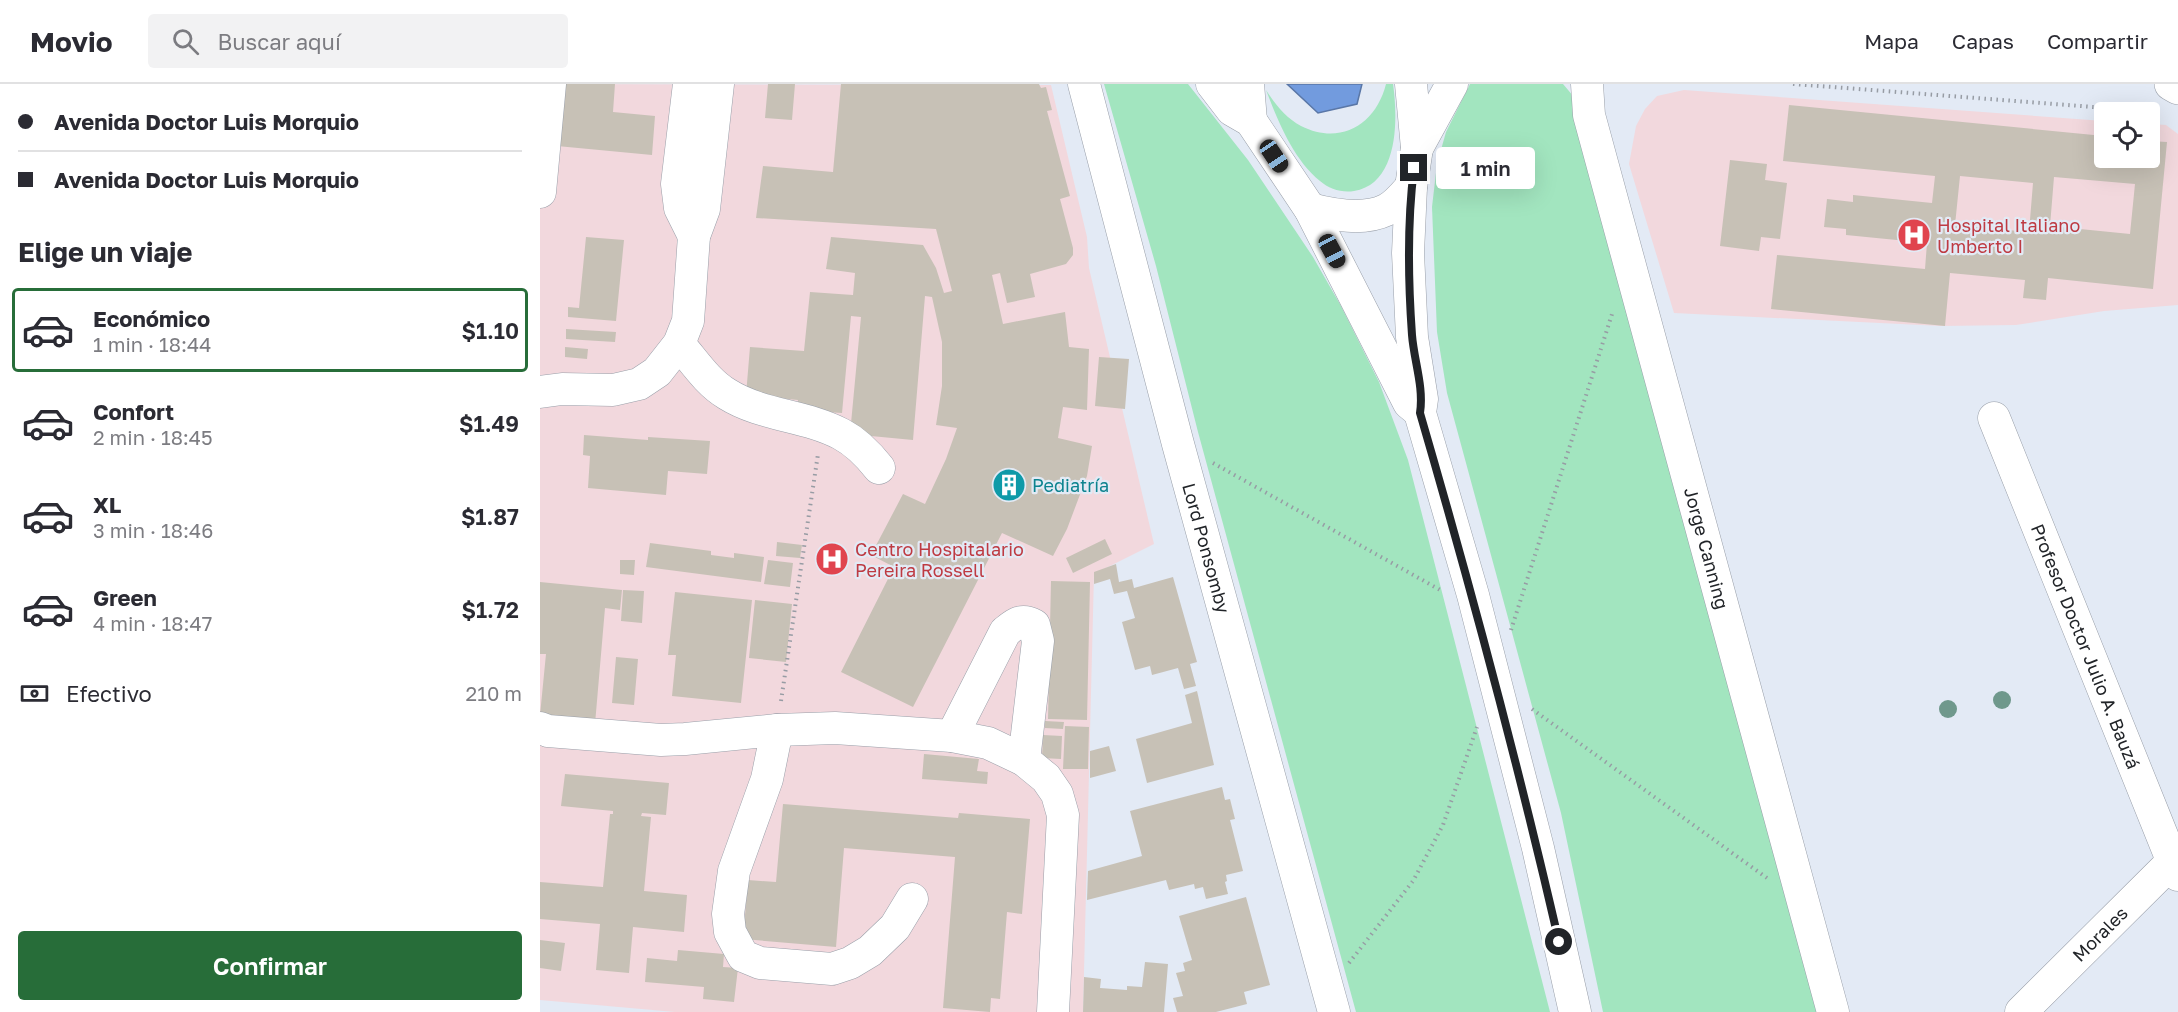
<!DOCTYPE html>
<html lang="es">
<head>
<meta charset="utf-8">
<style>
  :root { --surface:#fff; --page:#f2f2f3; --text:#2b2b33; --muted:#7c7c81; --line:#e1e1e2; --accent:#276d39 }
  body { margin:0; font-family:"Golos Text",sans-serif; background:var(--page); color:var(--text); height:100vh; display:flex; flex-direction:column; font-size:22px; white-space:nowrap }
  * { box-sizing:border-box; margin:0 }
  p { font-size:20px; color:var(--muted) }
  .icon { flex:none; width:33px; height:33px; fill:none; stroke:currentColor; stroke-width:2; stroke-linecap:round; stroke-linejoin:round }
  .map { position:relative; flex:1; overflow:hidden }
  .sheet { display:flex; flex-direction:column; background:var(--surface); width:540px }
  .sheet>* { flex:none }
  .top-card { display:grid; align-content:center; height:132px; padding:0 18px; background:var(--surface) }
  .buttons { position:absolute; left:1554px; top:18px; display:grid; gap:12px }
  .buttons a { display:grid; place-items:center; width:66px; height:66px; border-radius:6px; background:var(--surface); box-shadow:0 6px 24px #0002; font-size:30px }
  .end { position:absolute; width:27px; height:27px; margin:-14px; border:8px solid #212428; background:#fff; box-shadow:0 0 0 3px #fff }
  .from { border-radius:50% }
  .bubble { position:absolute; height:42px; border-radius:6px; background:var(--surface); box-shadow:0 6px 24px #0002; font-size:20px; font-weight:600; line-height:42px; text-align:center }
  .car { position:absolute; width:18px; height:36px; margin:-18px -9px; border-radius:8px; box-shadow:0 0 4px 2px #0007; background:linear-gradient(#222 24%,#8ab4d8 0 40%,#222 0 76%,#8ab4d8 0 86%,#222 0) }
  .top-card b { display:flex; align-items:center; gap:21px; height:57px; font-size:22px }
  .top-card b+b { border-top:2px solid var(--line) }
  .top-card i { width:15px; height:15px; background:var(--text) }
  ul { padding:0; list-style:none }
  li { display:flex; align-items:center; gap:18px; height:84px; margin:0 12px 9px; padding:0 6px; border:3px solid transparent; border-radius:6px }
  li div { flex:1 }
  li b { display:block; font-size:22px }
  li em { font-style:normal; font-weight:600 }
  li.selected { border-color:var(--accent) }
  li>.icon { width:54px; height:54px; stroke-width:1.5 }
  h2 { padding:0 18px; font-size:27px; line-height:72px }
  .pay { display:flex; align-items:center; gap:15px; height:66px; padding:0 18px; font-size:22px }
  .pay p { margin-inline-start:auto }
  .cta { display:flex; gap:12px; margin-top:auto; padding:12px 18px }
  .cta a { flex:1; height:69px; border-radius:6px; background:var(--accent); color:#fff; font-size:24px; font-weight:600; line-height:69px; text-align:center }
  header { display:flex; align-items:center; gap:36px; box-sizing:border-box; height:84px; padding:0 30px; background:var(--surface); border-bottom:2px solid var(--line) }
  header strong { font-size:28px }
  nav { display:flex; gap:33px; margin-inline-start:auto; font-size:21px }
  .search { width:420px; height:54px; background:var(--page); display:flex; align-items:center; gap:15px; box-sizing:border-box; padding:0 21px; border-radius:6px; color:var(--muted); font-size:22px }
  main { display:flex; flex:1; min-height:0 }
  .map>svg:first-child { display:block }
  .medical { fill:#f2d8dd }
  .green { fill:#a2e5bf }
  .water { fill:#729bde; stroke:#5a77a7; stroke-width:1.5 }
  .building { fill:#c7c1b6; fill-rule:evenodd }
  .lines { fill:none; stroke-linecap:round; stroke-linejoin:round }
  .minor-casing { stroke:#999fa9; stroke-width:33 }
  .major-casing { stroke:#999fa9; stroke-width:34 }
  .path { stroke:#979ca4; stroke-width:4; stroke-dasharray:1.5 4.5; stroke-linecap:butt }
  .minor { stroke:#fff; stroke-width:32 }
  .major { stroke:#fff; stroke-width:33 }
  .tree { fill:#6f988c }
  .route { stroke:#212428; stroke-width:8 }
  .labels { text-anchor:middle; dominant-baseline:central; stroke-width:4.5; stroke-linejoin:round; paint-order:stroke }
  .health-label { font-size:18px; fill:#be3a42; stroke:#e3eaf5; text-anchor:start }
  .culture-label { font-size:18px; fill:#0d838f; stroke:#e3eaf5; text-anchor:start }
  .street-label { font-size:18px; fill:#212428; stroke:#e3eaf5 }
</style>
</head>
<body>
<header>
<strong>Movio</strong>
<div class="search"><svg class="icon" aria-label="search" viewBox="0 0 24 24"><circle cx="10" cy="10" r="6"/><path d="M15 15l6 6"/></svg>Buscar aquí</div>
<nav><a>Mapa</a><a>Capas</a><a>Compartir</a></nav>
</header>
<main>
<section class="sheet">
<div class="top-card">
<b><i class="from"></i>Avenida Doctor Luis Morquio</b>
<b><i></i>Avenida Doctor Luis Morquio</b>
</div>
<h2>Elige un viaje</h2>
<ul>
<li class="selected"><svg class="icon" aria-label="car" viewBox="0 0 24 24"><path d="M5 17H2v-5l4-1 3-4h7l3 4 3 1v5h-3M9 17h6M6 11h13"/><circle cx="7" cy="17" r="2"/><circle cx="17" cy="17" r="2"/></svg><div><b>Económico</b><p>1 min · 18:44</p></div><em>$1.10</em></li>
<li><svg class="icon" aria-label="car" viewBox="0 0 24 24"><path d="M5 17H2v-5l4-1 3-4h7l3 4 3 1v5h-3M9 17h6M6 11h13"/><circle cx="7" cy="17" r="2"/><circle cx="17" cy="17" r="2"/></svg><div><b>Confort</b><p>2 min · 18:45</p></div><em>$1.49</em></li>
<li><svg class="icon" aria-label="car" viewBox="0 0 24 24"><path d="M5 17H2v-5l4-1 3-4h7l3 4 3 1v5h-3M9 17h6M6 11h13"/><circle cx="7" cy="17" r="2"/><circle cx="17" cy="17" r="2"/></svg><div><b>XL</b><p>3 min · 18:46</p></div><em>$1.87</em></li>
<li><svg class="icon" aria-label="car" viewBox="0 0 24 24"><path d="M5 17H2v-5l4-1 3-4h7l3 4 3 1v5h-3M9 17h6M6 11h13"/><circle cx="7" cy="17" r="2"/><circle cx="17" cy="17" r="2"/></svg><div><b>Green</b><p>4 min · 18:47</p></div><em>$1.72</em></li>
</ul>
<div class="pay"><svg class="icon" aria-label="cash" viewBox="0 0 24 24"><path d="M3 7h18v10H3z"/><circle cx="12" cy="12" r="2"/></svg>Efectivo<p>210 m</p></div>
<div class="cta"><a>Confirmar</a></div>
</section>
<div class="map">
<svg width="1638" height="928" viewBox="0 0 1638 928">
  <rect width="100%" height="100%" fill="#e3eaf5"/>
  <path class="medical" d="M0,0L511,1L547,153L549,184L614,460L554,490L543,928H135L0,916Z
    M1144,6L1564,37V74H1610V40L1626,41L1638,50V221L1564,227L1476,241L1401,242L1134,229L1089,80L1096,42L1105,25L1117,12Z"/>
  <path class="green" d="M564,0H648L708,76L773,173L801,222L839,298L868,376L1010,928H816L658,348L616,182Z
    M846,0H853C858,34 859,100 814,107C802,109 789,105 780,97C753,75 738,37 726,6C735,20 746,34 761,42C801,62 836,40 846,0Z
    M930,0H1023L1034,13L1279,928H1063L1021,729L907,309L897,248L892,123L897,80L906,48Z"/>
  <path class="water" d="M747,0H822L817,20L778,29Z"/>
  <path class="building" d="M23,0H75L73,28L115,32L112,71L17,62Z
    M228,0H255L252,36L225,34Z
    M301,0H499L501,4L506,3L512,26L507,27L530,112L520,115L533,164V171L526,180L490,190L495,213L467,219L460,189L452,191L463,240L525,228L529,263L549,265L547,326L523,323L518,354L552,362L547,392L527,445L513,472L462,449L373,623L301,588L354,483L331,471L363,410L385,420L406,375L417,344L396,341L402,302V258L392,213L385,212L373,356L310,350L321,233L311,232L302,329L257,326L258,316L206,311L210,263L264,267L270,208L313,211L315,189L286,185L291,153L383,161L396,184L404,209L412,207L396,145L216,134L223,82L293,88Z
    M1249,21L1564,52V74H1610V57L1627,58L1613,205L1508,194L1506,216L1483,214L1485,196L1410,189L1405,242L1231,225L1237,171L1385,185L1387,159L1306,151V145L1284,143L1287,115L1313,118V111L1392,119L1395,92L1243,77ZM1420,92L1493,99L1489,148L1415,141ZM1514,93L1595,100L1590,150L1510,142Z
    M1190,76L1227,80L1225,96L1247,99L1240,155L1221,153L1219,167L1180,162Z
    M46,153L84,156L76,237L28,233V223L39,224Z
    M26,245L76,248L75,258L26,255Z
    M25,263L48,265L47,275L25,273Z
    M559,273L589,275L585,325L555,322Z
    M44,351L108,356V353L170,357L167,390L128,387L126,411L48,404L50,372L43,371Z
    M565,455L572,470L533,489L526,474Z
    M237,458L262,461L260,474L236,472Z
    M110,459L171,467V471L194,474V469L224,473L221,498L106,483Z
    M80,476H95L94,491L80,490Z
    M228,476L253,479L250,503L224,500Z
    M576,480L579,498L592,495L594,504L633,493L657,578L650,580L656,602L644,605L638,584L612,591L610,582L595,586L582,538L595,534L587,507L574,510L570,495L554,500V488Z
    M511,497L550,498L547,636L508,635Z
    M0,498L82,506L80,526L65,524L55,640L0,631L6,570H0Z
    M83,506L104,507L102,539L81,537Z
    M135,508L212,516L201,619L132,612L136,571H128Z
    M215,516L252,520L246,578L209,574Z
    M76,573L98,575L94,621L72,619Z
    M657,607L674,681L607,699L596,655L652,639L645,611Z
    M505,637L524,638L523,645L505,644Z
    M525,642L549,643L548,685H523Z
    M503,651L522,652L521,675L502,674Z
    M569,662L576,687L550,694V667Z
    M384,670L439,675L437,687L448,688L447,700L382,695Z
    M25,690L129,699L126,731L102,729L101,732L111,733L104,807L147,811L144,848L93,843L89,889L56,886L60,840L0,835V798L63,803L70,730H73V727L21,722Z
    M682,703L685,716L690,715L695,735L690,736L703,787L686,791L687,797L685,798L688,810L666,815L663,803L655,805L654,800L629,806L626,796L547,816L548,787L602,772L590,727Z
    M243,720L418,734L419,729L490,735L482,830L467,828L460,915L451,914L450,928L403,924L415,773L304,764L296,863L203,855L208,796L236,798Z
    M706,813L730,901L704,908L707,920L676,928H637L633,914L643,912L636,889L645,887L643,879L652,876L639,832Z
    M0,856L25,859L21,887L0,884Z
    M138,866L184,870L183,883L198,884L194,918L163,915L164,903L105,898L107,874L137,877Z
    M605,878L628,880L624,928H543L544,893L561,895L560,904L587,906V902L602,903Z"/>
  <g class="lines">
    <defs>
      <g id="minor">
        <path d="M149,0L137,100L140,124L154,152"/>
        <path id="s1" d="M544,0L638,360L794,928"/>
        <path d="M672,0L692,26L711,37L770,125L869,319L880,328"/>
        <path d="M708,0L711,37"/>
        <path d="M871,0L877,64L871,103L868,169L872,253L882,315L880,329L933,511L998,764L1035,928"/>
        <path id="s2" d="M1047,0L1049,31L1293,928"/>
        <path d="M877,64L912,0"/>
        <path d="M0,108L10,0"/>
        <path d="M770,125C793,131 823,137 846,126C856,121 864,111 871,103"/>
        <path d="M139,260C154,277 167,298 187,310C222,332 265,331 301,350C316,358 328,370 339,384"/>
        <path d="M0,308L22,305L73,306L99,300L117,288L139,260L148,237L154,152L164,125L178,0"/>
        <path id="s3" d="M1454,334L1638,791"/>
        <path d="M0,644L8,647L121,656L145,655L237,646L295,644L412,652L448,659L484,676L506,694L517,710L523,731L513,928"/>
        <path d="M237,646L227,695L194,787L188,830L190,848L203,872L220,879L292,885L310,879L330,867L355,843L372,815"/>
        <path d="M412,652L465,548C475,540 481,534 494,541L498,557L484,676"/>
        <path id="s4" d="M1481,928L1638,772"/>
      </g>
      <path id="major" d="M1631,0L1638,4"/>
    </defs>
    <use href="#minor" class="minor-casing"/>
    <use href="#major" class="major-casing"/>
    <path class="path" d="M1253,0L1619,28
      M673,379L902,507
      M971,546L1073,227
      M241,617L278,370
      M992,625L1227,794
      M809,879L873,797L903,741L937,643"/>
    <use href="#minor" class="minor"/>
    <use href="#major" class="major"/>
  </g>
  <g class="tree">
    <circle cx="1462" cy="616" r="9"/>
    <circle cx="1408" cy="625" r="9"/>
  </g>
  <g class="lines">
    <path class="route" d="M874,84C867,139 868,195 872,251C874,277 884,303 880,329C931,504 978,680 1019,858"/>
  </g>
  <defs>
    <symbol id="hospital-disc" viewBox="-11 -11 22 22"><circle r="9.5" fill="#e0444e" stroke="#e3eaf5"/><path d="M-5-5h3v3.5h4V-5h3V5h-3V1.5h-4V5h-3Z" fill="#fff"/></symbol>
    <symbol id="building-disc" viewBox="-11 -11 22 22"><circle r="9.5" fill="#0f9aa8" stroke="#e3eaf5"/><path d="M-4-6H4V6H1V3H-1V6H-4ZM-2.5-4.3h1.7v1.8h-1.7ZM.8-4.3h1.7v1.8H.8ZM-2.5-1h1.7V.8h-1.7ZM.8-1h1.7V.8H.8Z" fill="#fff"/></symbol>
  </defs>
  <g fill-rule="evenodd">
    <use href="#hospital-disc" x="1355" y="132" width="38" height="38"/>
    <use href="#building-disc" x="450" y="382" width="38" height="38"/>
    <use href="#hospital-disc" x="273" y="456" width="38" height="38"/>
  </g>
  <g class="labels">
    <g class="health-label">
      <text x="1397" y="141">Hospital Italiano<tspan x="1397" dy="21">Umberto I</tspan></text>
      <text x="315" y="465">Centro Hospitalario<tspan x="315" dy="21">Pereira Rossell</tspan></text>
    </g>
    <g class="culture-label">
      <text x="492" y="401">Pediatría</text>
    </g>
    <g class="street-label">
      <text stroke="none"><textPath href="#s1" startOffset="480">Lord Ponsomby</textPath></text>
      <text stroke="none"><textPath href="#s2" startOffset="480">Jorge Canning</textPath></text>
      <text stroke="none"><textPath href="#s3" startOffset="246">Profesor Doctor Julio A. Bauzá</textPath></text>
      <text stroke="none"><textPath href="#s4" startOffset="111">Morales</textPath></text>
    </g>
  </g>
</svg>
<div class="buttons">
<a><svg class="icon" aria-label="locate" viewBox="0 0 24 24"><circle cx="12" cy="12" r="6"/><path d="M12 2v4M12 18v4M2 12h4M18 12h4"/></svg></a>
</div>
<i class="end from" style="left:1019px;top:858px"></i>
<i class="end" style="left:874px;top:84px"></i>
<div class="bubble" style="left:896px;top:63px;width:99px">1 min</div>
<i class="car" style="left:734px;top:72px;rotate:146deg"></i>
<i class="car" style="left:792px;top:167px;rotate:152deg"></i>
</div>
</main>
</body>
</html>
